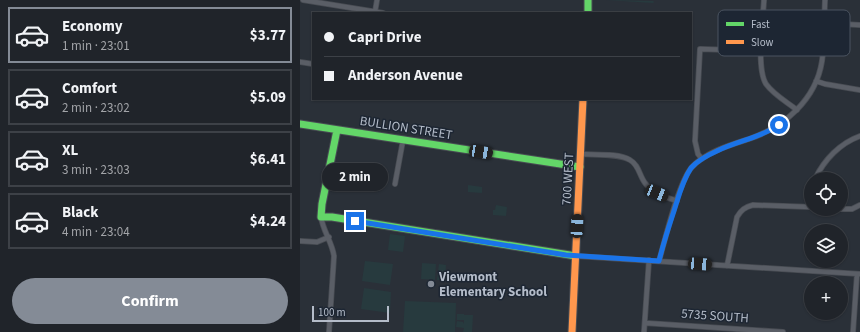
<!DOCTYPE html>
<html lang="en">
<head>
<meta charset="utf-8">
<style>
  :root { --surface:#20242a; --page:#2d3036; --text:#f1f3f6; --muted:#a2a4a8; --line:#3d4147; --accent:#848b96 }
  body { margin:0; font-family:"Source Sans 3",sans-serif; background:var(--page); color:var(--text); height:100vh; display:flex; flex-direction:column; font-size:15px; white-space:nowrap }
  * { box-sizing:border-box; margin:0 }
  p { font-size:13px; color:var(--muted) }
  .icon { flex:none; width:22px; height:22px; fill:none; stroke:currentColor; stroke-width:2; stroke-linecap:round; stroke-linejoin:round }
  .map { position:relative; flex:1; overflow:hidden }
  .drawer { display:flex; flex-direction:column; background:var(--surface); width:300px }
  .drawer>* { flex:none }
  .top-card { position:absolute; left:12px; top:12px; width:380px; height:88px; border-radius:0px; box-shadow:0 1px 3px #0004,0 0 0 1px var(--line); display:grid; align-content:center; height:88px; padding:0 12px; background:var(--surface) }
  .tools { position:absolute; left:504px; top:172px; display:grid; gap:8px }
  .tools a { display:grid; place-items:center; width:44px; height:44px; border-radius:50%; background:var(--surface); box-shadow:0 1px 3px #0004,0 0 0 1px var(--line); font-size:20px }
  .scale { position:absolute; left:12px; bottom:10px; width:77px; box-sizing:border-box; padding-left:4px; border:2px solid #b4bcc9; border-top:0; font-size:11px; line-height:14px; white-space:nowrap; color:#b4bcc9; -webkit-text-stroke:3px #1d2633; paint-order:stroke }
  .end { position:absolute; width:18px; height:18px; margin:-9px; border:5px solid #1a73e8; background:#fff; box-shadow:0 0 0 2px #fff }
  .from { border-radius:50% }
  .bubble { position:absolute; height:28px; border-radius:14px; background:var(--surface); box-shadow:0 1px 3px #0004,0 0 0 1px var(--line); font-size:13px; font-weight:700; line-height:28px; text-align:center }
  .car { position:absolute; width:12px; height:24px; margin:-12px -6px; border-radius:5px; box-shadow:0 0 3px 1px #0007; background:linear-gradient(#222 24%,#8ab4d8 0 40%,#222 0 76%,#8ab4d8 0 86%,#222 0) }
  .top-card b { display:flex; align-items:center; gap:14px; height:38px; font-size:15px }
  .top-card b+b { border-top:1px solid var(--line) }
  .top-card i { width:10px; height:10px; background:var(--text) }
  ul { padding:7px 0 0; list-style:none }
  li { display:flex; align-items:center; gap:12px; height:56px; margin:0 8px 6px; padding:0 4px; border:2px solid var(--line); border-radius:0px }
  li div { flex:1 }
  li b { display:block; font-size:15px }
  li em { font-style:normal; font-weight:700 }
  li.active { border-color:var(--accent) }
  li>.icon { width:36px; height:36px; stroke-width:1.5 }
  .button { display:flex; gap:8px; margin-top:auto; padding:8px 12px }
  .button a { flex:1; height:46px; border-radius:24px; background:var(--accent); color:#fff; font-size:16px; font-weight:700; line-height:46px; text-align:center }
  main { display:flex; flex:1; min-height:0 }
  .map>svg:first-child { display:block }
  .green { fill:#273a3e }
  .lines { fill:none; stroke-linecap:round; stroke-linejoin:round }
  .street-casing { stroke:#484c53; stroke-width:6 }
  .fast-casing { stroke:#484c53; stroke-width:9 }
  .slow-casing { stroke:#484c53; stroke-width:9 }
  .street { stroke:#5a5e66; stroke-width:4.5 }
  .fast { stroke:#63d668; stroke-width:7 }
  .slow { stroke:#ff974d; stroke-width:7 }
  .route { stroke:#1a73e8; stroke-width:5 }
  .poi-dot { fill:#848b96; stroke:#1d2633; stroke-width:1.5 }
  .labels { text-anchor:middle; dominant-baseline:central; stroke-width:3; stroke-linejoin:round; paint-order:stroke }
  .street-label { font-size:13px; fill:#b4bcc9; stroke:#1d2633 }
  .poi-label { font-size:13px; font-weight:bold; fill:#b4bcc9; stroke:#1d2633; text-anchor:start }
  .key { fill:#1d2633; stroke:#4a5360; stroke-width:1 }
  .key-label { font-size:11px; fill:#b4bcc9 }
</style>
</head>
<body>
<main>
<section class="drawer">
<ul>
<li class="active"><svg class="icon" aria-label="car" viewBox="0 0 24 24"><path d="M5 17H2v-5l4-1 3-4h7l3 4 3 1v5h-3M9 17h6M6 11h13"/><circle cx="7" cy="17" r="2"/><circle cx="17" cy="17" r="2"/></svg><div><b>Economy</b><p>1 min · 23:01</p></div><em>$3.77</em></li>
<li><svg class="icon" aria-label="car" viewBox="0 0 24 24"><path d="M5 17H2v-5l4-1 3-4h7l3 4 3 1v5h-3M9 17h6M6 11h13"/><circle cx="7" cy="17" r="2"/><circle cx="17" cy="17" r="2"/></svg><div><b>Comfort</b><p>2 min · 23:02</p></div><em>$5.09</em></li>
<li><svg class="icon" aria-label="car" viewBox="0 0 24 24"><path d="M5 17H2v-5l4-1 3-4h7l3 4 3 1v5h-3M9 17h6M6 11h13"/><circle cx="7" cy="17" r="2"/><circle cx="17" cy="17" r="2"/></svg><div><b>XL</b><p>3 min · 23:03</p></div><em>$6.41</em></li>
<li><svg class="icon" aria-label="car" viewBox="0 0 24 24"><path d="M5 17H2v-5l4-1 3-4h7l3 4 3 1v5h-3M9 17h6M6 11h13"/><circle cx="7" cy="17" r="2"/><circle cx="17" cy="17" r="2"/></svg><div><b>Black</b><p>4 min · 23:04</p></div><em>$4.24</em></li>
</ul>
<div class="button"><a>Confirm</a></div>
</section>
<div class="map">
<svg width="560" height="332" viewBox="0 0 560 332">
  <rect width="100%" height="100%" fill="#2a3038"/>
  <path class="green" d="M306,0L353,1L354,2L353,3Z
    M168,185L182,187V193L168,192Z
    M196,205L207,207L206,216L193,215V210H195Z
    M90,234L105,236L103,252L88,250Z
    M65,261L93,264L90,285L62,281Z
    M122,263L136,264L135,280L121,279Z
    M139,264L146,265L145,280H137Z
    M64,288L91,292L90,313L61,309Z
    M105,301L156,303L155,332H103Z
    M157,314H164V319V315H173L172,332H163L164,328L156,327L157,321L163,322L164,324V320H157Z"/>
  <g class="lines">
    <defs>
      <path id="street" d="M3,0L83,13
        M464,0C463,20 456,68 466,84C474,95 487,102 497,110
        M75,12L77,0
        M524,23L560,25
        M0,62L13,64
        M516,81L525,84L560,90
        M281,154C294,155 319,153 330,160C339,165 339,175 345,183C352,193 366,197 377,201
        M402,159L398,154L395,141L400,49L461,51
        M515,179C524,160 540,143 560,136
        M95,184L103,140
        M508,207L511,190
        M533,209H552L560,205
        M21,217C23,231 32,242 34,256L29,332
        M0,241L17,242L29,237
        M276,256L560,274
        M359,261C365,240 379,181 392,167C406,152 430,145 449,139C484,127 516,100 522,61C525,41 524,20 525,0
        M427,266L437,217C441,210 445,207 453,205L511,207
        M345,323L483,332
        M344,332L349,260
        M553,332L557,274"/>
      <path id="fast" d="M288,0V13
        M0,124L280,167
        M37,130L22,204L21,217H32L276,256"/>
      <path id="slow" d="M272,332L283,99"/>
    </defs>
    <use href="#street" class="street-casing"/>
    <use href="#fast" class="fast-casing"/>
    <use href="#slow" class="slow-casing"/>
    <use href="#street" class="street"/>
    <use href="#fast" class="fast"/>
    <use href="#slow" class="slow"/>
  </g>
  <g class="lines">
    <path class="route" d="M55,221L266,255L359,261C363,245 368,229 373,214C378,199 382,181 391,168C397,161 408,155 417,151C437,141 460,138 479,125"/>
  </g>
  <circle class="poi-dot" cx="131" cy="284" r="4"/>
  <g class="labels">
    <g class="street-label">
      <text transform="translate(106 128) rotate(9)">BULLION STREET</text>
      <text transform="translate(268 179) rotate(-87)">700 WEST</text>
      <text transform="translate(415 316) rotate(4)">5735 SOUTH</text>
    </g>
    <g class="poi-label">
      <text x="139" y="277">Viewmont<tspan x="139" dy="15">Elementary School</tspan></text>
    </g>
  </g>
  <rect x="418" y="10" width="132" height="46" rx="6" class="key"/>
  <rect x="426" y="22" width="18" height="4" fill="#63d668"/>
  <rect x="426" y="40" width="18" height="4" fill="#ff974d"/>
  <g class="key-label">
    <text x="451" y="28">Fast</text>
    <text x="451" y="46">Slow</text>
  </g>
</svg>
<div class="tools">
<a><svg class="icon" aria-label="locate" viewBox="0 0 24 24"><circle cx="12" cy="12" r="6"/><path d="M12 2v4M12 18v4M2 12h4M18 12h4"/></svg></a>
<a><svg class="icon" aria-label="layers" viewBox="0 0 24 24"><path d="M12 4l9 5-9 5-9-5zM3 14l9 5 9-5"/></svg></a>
<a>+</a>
</div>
<div class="scale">100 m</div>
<i class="end from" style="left:479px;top:125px"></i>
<i class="end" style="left:55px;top:221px"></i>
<div class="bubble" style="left:22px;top:163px;width:66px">2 min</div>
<i class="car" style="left:181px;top:152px;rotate:99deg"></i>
<i class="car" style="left:357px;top:193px;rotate:112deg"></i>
<i class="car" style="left:277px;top:226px;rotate:3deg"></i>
<i class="car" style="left:400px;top:264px;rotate:94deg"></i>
<div class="top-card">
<b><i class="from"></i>Capri Drive</b>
<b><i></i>Anderson Avenue</b>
</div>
</div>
</main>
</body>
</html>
